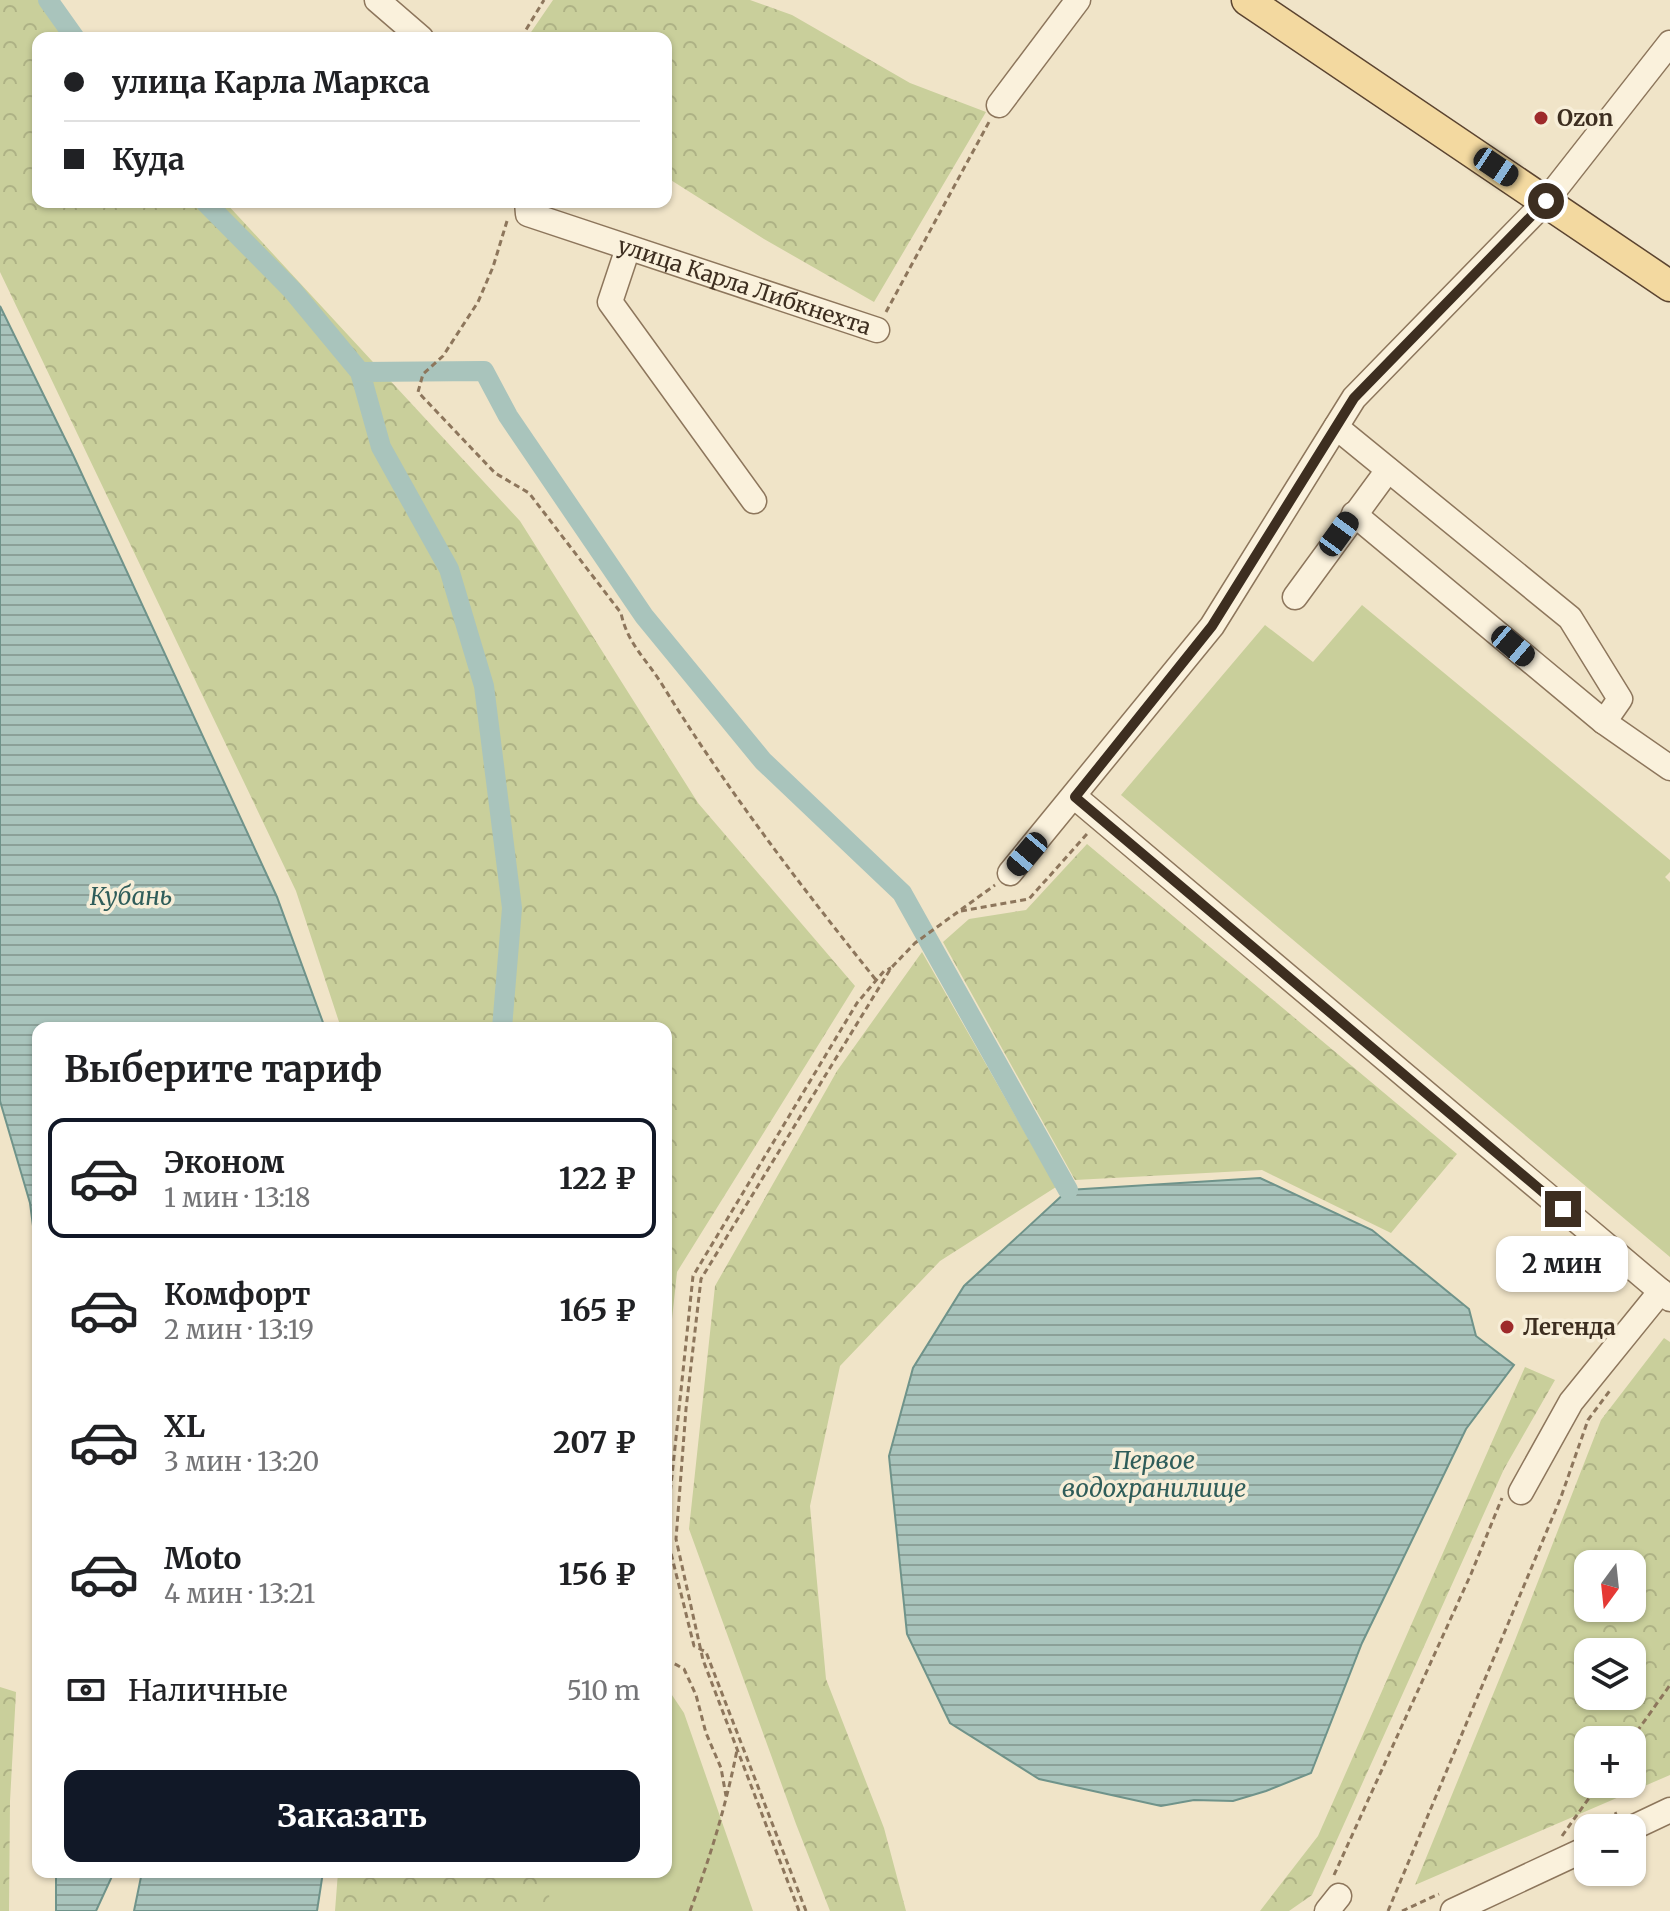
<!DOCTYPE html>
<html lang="ru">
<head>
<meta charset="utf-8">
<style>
  :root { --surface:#fff; --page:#f6f6f6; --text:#202124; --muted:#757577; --line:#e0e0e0; --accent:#111827 }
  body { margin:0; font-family:Merriweather,serif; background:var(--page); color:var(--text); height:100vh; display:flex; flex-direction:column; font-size:30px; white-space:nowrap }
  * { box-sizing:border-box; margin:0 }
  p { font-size:26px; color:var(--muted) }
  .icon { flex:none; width:44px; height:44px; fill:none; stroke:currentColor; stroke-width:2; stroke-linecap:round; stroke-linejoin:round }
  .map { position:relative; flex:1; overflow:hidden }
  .details { position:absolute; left:32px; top:1022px; width:640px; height:856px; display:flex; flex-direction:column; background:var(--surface); border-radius:16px; box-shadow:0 2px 6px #0004 }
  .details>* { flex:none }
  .hud { position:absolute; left:32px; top:32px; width:640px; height:176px; border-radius:16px; box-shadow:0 2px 6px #0004; display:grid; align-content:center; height:176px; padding:0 32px; background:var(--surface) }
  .needle { width:52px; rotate:195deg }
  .fabs { position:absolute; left:1574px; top:1550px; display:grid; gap:16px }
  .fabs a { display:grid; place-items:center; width:72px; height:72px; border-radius:16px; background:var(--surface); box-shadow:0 2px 6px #0004; font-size:40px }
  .end { position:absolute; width:36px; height:36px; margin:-18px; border:10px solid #3d2e20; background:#fff; box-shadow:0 0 0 4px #fff }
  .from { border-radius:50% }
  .bubble { position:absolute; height:56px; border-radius:16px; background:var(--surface); box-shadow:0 2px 6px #0004; font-size:26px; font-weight:700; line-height:56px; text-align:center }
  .car { position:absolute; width:24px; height:48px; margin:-24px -12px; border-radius:10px; box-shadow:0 0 6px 2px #0007; background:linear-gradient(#222 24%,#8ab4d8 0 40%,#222 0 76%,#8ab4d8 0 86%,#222 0) }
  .hud b { display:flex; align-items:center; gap:28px; height:76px; font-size:30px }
  .hud b+b { border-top:2px solid var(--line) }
  .hud i { width:20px; height:20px; background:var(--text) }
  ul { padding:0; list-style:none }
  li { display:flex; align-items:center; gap:24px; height:120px; margin:0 16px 12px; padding:0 16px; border:4px solid transparent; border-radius:16px }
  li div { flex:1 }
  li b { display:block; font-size:30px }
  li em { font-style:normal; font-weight:700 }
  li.on { border-color:var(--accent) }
  li>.icon { width:72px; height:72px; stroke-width:1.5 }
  h2 { padding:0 32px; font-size:36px; line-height:96px }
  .pay { display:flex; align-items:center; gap:20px; height:88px; padding:0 32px; font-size:30px }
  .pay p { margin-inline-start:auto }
  .action { display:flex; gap:16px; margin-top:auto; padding:16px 32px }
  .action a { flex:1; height:92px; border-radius:16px; background:var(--accent); color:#fff; font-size:32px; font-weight:700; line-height:92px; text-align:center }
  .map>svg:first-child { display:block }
  .grass { fill:#c9cf9b }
  .forest { fill:url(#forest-crowns); fill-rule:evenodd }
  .water { fill:url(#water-rules); stroke:#6f938a; stroke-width:2 }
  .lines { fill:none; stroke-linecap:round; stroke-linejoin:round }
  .canal { stroke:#a9c4bc; stroke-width:20 }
  .minor-casing { stroke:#8d765c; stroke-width:27 }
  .major-casing { stroke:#5b4430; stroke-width:33 }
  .path { stroke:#8d765c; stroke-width:3; stroke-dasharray:6 4; stroke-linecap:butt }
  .minor { stroke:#faf1dc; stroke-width:24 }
  .major { stroke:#f3d9a0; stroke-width:30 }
  .route { stroke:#3d2e20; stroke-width:10 }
  .poi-dot { fill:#9e2a2b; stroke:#f7eed8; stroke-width:3 }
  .labels { text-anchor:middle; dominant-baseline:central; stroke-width:7; stroke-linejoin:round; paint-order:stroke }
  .poi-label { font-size:22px; font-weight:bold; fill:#3d2e20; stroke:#f7eed8; text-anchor:start }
  .street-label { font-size:22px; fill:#3d2e20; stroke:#f7eed8 }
  .water-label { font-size:24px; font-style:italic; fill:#2f5d5a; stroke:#f7eed8 }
</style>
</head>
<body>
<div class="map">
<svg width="1670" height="1911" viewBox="0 0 1670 1911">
  <defs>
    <pattern id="forest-crowns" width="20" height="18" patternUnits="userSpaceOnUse" patternTransform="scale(2)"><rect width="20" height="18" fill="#c9cf9b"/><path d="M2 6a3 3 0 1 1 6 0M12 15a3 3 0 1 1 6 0" fill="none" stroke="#aeb285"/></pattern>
    <pattern id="water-rules" width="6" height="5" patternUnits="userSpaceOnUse" patternTransform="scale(2)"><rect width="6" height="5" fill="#a9c4bc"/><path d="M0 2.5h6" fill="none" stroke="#8ba098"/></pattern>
  </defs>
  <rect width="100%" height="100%" fill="#f0e4c8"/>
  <path class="grass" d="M1362,605L1670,860V872L1665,877L1670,882V1257L1121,795L1265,625L1313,662Z
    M666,1686L684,1713L753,1911H533L531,1872H666Z"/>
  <path class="forest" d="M0,0H38L74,38H38V202H225L520,521L698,803L855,986L677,1272L668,1357L666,1028H341L296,891L0,272Z
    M553,0H750L792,15L910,83L986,112L874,302L764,239L666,177V38H527Z
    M1087,844L1457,1154L1391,1233L1262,1170L1075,1180L943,942L969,919L1026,910Z
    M922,952L1056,1187L940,1261L840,1366L810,1506L826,1679L884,1828L906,1911H830L796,1824L689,1529L715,1286L837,1071Z
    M1664,1338L1670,1342V1775L1415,1885L1510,1653L1601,1420ZM1632,1564V1608H1588V1564ZM1632,1652V1696H1588V1652ZM1632,1740V1784H1588V1740Z
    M1525,1367L1555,1380L1504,1469L1312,1895L1289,1911H1260L1318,1836Z
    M0,1687L16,1692L10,1801L9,1911H0Z
    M338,1872H548L550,1911H335Z"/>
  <path class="water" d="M0,306L74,457L277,897L325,1028H38V1264L30,1203L0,1101Z
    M1260,1178L1372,1230L1469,1309L1476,1336L1514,1365L1466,1429L1362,1643L1311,1773L1266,1791L1233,1801L1194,1800L1161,1806L1039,1779L950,1723L907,1634L889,1456L913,1368L964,1286L1068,1190Z
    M56,1872H114L96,1911H56Z
    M142,1872H323L317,1911H134Z"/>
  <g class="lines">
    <path class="canal" d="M48,0L75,38
      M205,202L292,290L360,372
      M502,1028L512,908L484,686L449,569L381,447L360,372L484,371L508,416L644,616L763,761L902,893L1068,1190"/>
    <defs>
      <g id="minor">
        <path d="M377,0L421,38"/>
        <path d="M999,105L1078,0"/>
        <path id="s1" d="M527,202L528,214L877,330"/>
        <path d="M628,248L610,302L754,501"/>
        <path d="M1336,427L1570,618L1620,699L1604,722"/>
        <path d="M1354,514L1604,722L1670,768"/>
        <path d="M1295,597L1388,470"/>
        <path d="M1075,797L1670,1299"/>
        <path d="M1010,873L1212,626L1354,398L1546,201L1670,43"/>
        <path d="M1521,1492L1571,1402L1661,1291"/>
        <path d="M1632,1828L1670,1810"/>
        <path d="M1327,1911L1339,1896"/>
        <path d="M1453,1911L1588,1848"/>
      </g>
      <path id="major" d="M1247,0L1670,286"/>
    </defs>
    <use href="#minor" class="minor-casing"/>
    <use href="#major" class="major-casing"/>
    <path class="path" d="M521,38L544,0
      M507,221L493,267L478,302L443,356L423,374L418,392L495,473L529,493L621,613C627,643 647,660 663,686C727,790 800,885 876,980
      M886,312L989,122
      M961,911L1029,899L1087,834
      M666,1659L684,1669L696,1695L706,1733L721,1768L726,1796
      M1631,1740L1670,1685
      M1587,1826L1617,1813
      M1562,1836L1599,1784
      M1334,1875L1471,1574L1502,1498
      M690,1911C710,1858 726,1806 737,1750
      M799,1911L703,1660L676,1539L686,1409L701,1279L891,968L915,943L995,885
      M806,1911L706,1652L694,1646L666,1533L693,1276L857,1003L884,971L891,968
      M1388,1911L1561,1497L1588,1420L1611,1389
      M1402,1911L1439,1894"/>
    <use href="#minor" class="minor"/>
    <use href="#major" class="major"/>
  </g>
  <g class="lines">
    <path class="route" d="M1546,201L1354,398L1212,626L1075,797L1563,1209"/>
  </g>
  <g class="poi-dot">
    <circle cx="1541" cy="118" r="8"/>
    <circle cx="1507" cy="1327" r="8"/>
  </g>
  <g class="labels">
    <g class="poi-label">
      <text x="1557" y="118">Ozon</text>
      <text x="1523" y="1327">Легенда</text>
    </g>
    <g class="street-label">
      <text stroke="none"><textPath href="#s1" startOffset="240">улица Карла Либкнехта</textPath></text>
    </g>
    <g class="water-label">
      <text x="131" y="896">Кубань</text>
      <text x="1154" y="1460">Первое<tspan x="1154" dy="28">водохранилище</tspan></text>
    </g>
  </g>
</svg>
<div class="fabs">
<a><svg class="needle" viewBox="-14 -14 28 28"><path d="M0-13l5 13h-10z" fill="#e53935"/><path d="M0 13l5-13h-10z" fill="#757577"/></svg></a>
<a><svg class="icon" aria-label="layers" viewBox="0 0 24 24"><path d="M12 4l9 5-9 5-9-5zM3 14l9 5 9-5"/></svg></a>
<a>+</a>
<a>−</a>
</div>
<i class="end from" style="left:1546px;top:201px"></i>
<i class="end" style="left:1563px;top:1209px"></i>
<div class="bubble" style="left:1496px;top:1236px;width:132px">2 мин</div>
<i class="car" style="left:1496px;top:167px;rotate:124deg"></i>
<i class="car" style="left:1339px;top:534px;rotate:36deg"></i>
<i class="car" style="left:1513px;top:646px;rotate:130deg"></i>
<i class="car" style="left:1027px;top:854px;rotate:220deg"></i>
<div class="hud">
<b><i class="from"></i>улица Карла Маркса</b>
<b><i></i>Куда</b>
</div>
<section class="details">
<h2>Выберите тариф</h2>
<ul>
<li class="on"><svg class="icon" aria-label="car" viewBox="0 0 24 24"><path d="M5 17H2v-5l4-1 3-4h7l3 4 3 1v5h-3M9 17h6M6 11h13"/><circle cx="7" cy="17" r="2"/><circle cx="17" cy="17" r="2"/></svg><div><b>Эконом</b><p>1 мин · 13:18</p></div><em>122 ₽</em></li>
<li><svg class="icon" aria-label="car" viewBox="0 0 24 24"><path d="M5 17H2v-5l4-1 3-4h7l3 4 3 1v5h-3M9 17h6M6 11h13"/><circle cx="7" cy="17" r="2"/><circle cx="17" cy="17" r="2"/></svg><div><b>Комфорт</b><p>2 мин · 13:19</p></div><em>165 ₽</em></li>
<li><svg class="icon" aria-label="car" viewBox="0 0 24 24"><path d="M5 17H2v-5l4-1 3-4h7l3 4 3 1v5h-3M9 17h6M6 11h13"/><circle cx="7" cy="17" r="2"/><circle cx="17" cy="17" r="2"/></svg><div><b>XL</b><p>3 мин · 13:20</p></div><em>207 ₽</em></li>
<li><svg class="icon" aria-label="car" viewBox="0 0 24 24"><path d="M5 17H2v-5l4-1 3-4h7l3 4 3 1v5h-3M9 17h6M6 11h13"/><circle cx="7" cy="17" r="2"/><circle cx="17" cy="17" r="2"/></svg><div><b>Moto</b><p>4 мин · 13:21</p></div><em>156 ₽</em></li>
</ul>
<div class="pay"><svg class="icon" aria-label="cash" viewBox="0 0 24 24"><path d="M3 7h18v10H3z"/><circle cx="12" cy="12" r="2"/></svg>Наличные<p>510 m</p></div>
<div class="action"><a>Заказать</a></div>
</section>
</div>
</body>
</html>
